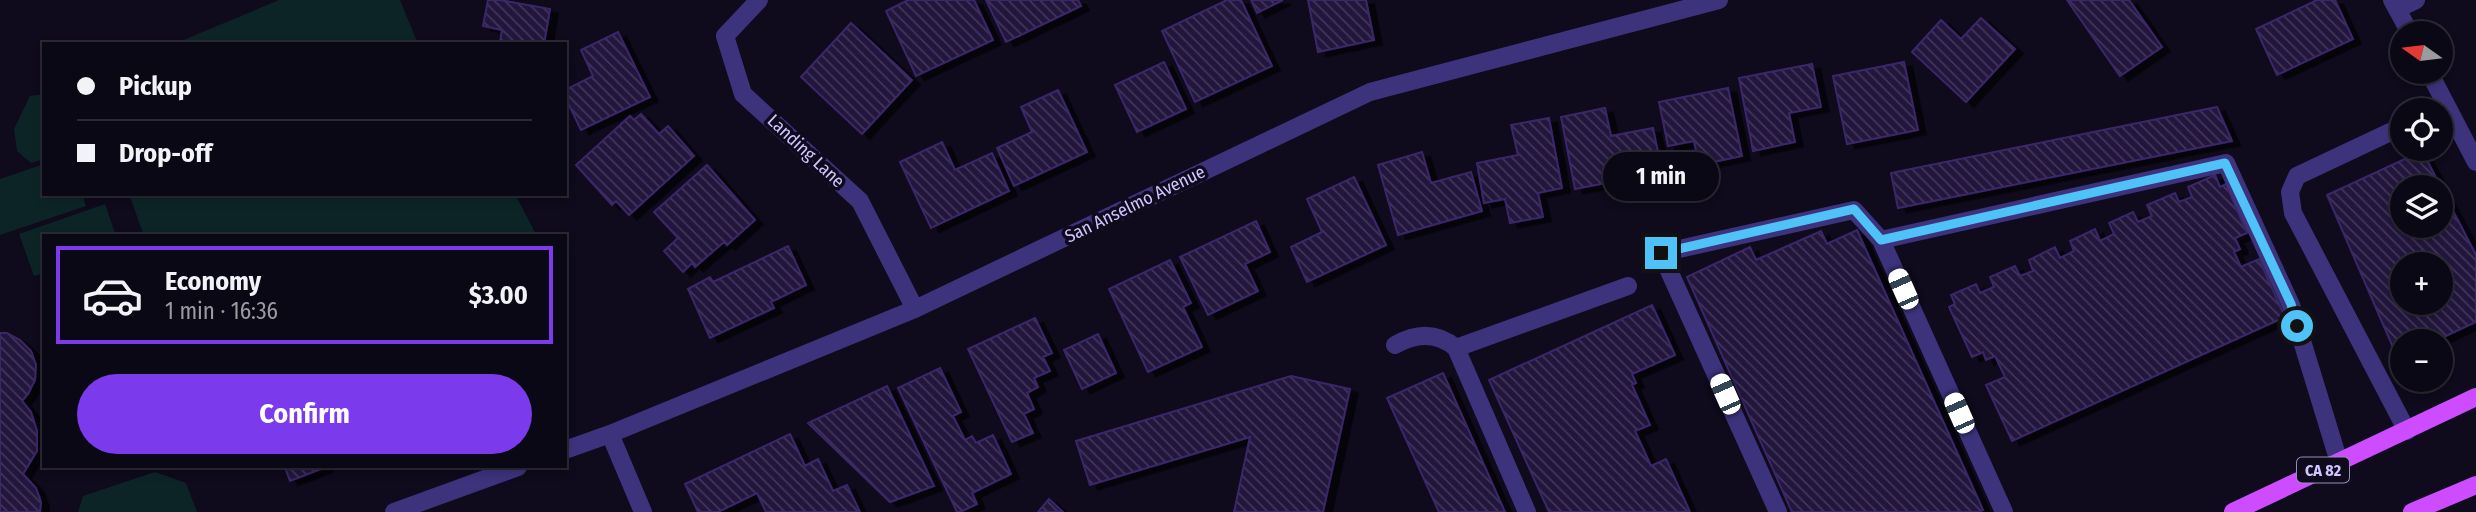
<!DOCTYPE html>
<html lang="en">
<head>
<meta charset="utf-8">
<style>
  :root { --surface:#0b0815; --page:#191622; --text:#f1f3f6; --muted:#9a9aa0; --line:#2b2934; --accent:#7c3aed }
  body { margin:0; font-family:"Fira Sans Condensed",sans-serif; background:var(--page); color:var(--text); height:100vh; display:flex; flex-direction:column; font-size:26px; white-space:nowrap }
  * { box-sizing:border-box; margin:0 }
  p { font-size:23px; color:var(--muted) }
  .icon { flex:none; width:38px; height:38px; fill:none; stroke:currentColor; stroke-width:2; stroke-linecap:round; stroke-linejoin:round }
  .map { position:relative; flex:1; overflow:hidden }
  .sheet { position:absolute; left:42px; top:234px; width:525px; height:234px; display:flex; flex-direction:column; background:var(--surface); border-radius:0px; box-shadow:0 4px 10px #0003,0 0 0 2px var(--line) }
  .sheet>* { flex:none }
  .top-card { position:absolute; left:42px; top:42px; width:525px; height:154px; border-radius:0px; box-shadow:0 4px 10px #0003,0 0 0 2px var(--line); display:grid; align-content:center; height:154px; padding:0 35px; background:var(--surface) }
  .needle { width:46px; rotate:284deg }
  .controls { position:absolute; left:2390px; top:21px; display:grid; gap:14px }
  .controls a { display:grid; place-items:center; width:63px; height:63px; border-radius:50%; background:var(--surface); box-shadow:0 4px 10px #0003,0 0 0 2px var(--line); font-size:35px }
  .end { position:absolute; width:32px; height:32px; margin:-16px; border:9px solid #4fc3f7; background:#111; box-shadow:0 0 0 4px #111 }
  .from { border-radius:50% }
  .bubble { position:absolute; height:49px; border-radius:24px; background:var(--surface); box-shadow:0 4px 10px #0003,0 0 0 2px var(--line); font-size:23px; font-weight:700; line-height:49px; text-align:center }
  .car { position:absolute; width:21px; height:42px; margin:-21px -10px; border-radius:9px; box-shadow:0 0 5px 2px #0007; background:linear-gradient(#fff 24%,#345 0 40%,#fff 0 76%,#345 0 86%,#fff 0) }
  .top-card b { display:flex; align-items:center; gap:24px; height:66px; font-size:26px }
  .top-card b+b { border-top:2px solid var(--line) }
  .top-card i { width:18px; height:18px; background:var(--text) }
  ul { padding:12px 0 0; list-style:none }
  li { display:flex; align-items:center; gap:21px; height:98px; margin:0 14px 10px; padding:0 21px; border:4px solid transparent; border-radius:0px }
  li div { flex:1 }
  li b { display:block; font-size:26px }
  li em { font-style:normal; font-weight:700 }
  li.active { border-color:var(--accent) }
  li>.icon { width:63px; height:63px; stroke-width:1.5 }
  .cta { display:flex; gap:14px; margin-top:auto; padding:14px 35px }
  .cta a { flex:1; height:80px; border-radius:42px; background:var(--accent); color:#fff; font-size:28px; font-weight:700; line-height:80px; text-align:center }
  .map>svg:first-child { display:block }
  .park { fill:#0d2426 }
  .building { fill:url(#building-back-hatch); stroke:#3b276a; stroke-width:2; fill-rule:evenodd; filter:url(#shadow) }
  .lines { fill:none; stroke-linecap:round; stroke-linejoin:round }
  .minor { stroke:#3d337d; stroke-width:18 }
  .major { stroke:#cd4cff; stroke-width:18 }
  .route { stroke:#4fc3f7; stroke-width:9 }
  .labels { text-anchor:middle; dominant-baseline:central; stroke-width:7; stroke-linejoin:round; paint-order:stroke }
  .shield { fill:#0f0a1c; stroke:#978dbb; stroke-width:2 }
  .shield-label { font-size:16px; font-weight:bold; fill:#d1c5ff }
  .street-label { font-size:18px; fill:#d1c5ff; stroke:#0f0a1c }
</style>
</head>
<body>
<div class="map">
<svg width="2476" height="512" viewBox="0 0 2476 512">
  <defs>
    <pattern id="building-back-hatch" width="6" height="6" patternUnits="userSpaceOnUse" patternTransform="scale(1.75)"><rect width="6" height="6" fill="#22163d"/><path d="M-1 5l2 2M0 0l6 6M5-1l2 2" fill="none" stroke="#41365a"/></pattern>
    <filter id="shadow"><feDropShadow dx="8" dy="4.5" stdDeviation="0" flood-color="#0009"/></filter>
  </defs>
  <rect width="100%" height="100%" fill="#0f0a1c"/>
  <path class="park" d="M279,0H400L418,44H174Z
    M44,94V159L31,163L17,151L14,129L30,96Z
    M44,164V194H82L86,206L0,235V179Z
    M129,194H515L537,236H144Z
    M105,204L116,236H44V273L34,276L19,234Z
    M155,472L186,483L197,512H78L83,496Z"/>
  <path class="building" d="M488,0H500L550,9L544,44L500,42L502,30L483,26Z
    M908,0H974L993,40L916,76L886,11Z
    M986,0H1078L1081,6L1006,42Z
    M1227,0H1241L1272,66L1195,102L1162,31Z
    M1251,0H1283L1257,13Z
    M1308,0H1366L1374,40L1318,52Z
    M2067,0H2129L2162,47L2120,76Z
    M2317,0H2335L2353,39L2277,75L2256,29Z
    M1981,18L2015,49L1966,102L1912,52L1941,20L1961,39Z
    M851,23L912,80L862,134L801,77Z
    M618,32L650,97L581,130L565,97V90L593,76L581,50Z
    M1164,62L1186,109L1137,132L1115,85Z
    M1904,62L1918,130L1847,144L1833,76Z
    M1812,64L1821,107L1789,113L1795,142L1753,151L1739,78Z
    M1728,88L1742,156L1699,165L1694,141L1668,146L1659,102Z
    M1058,90L1087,152L1014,186L997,148L1032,132L1021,107Z
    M2217,107L2232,141L1898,208L1891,173Z
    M1605,108L1611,136L1653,128L1662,172L1575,189L1561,117Z
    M641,114L659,134L668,126L694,156L629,215L616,201L612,205L576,165L630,116L634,120Z
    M1549,118L1562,188L1538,193L1543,217L1510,223L1505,199L1484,203L1477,163L1518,155L1511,125Z
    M942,142L955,170L992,153L1009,191L931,228L900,162Z
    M2422,151L2441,187H2403V226H2441V188L2476,255V322L2435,341H2403V357L2398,359L2327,195ZM2403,264H2441V303H2403Z
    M1422,152L1431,183L1471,172L1482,211L1398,235L1378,165Z
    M707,165L755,220L727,245L724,242L695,267L692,263L683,272L664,251L678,238L654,212Z
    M2215,175L2220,187L2226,184L2247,233L2235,238L2240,249L2234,252L2241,267L2259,259L2285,317L2012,441L1986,385L2005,377L1995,356L1986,360L1983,352L1972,357L1949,307L1955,304L1951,295L1976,284L1980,293L1994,287L1990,277L2015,266L2020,276L2033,271L2029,260L2055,247L2060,258L2074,251L2070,241L2095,229L2100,241L2114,234L2109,223L2133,212L2138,222L2152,216L2147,205L2175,193L2179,202L2192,197L2188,187Z
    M1354,177L1386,245L1307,282L1291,247L1322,232L1307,199Z
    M1256,221L1270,252L1245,264L1258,291L1208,315L1180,257Z
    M1857,230L1983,510L1978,512H1792L1687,277L1750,247L1756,260L1821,231L1827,244Z
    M788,246L806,285L771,302L774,308L710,338L688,289L710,277L713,282Z
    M1170,260L1191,303L1183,307L1202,347L1148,372L1109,289Z
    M1652,305L1675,355L1632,374L1636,383L1632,385L1650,425L1635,431L1651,466L1666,459L1690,512H1549L1489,380Z
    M1035,318L1052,353L1043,357L1050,371L1034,378L1038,387L1027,393L1034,409L1024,414L1033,433L1012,442L968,349Z
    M0,333H7L20,340L31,351L36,365L35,380L28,394L22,401L31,412L37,431V451L23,474L36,488L41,502L40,512H0Z
    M1098,334L1116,373L1082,389L1064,350Z
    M940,368L961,412L953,416L965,440L972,436L976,443L993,435L1011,474L972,493L977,504L960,512H957L898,388Z
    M1443,373L1505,512H1439L1387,398Z
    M1291,376L1350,389L1323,512H1234L1250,437L1090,485L1076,441Z
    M887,386L934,486L890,502L808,423Z
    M790,434L805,466L818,459L833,491L847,485L860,512H766L757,493L718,512H698L685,484Z
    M285,467H326L290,481Z
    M1049,499L1063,512H1038Z"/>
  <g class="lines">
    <path class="minor" d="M759,0L725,36L743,94L860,201L915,309
      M2392,0L2410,33
      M2397,9L2416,0
      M2429,72L2476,162
      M2403,126L2297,176L2290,192L2293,213L2407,431
      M1881,240L2004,512
      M1395,345C1416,333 1437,332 1456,348L1527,512
      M1456,348L1628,286
      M610,434L643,512
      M565,450L610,434L915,309L1370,92L1719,0
      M394,512L518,467
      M1778,512L1661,253L1854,210L1881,240L2226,163L2291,305L2339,462"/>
    <path class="major" d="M2233,512L2476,397
      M2412,512L2476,485"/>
  </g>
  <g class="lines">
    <path class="route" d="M1661,253L1854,209L1881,240L2225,163L2291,304L2297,326"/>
  </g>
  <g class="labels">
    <rect class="shield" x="2297" y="457.5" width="52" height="25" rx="5"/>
    <g class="shield-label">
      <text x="2323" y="470">CA 82</text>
    </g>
    <g class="street-label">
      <text transform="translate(806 151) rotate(43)">Landing Lane</text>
      <text transform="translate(1135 204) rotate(-26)">San Anselmo Avenue</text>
    </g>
  </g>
</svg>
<div class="controls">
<a><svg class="needle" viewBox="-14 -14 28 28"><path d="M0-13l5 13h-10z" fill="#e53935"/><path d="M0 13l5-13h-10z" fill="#9a9aa0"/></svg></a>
<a><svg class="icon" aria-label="locate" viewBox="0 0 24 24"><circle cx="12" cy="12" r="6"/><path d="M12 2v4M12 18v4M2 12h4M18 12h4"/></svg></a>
<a><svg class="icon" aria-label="layers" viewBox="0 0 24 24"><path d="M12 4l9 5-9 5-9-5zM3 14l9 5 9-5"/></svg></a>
<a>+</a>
<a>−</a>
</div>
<i class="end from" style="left:2297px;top:326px"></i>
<i class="end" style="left:1661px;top:253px"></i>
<div class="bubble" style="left:1603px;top:152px;width:116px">1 min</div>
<i class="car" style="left:1903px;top:289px;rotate:336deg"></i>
<i class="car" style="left:1725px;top:394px;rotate:336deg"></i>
<i class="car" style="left:1959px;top:413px;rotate:336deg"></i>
<div class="top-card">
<b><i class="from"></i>Pickup</b>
<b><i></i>Drop-off</b>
</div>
<section class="sheet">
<ul>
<li class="active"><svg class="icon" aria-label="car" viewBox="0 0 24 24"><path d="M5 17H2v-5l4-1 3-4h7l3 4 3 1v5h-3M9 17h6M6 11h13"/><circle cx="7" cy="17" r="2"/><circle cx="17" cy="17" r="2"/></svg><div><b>Economy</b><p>1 min · 16:36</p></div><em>$3.00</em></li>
</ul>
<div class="cta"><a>Confirm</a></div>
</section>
</div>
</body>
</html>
